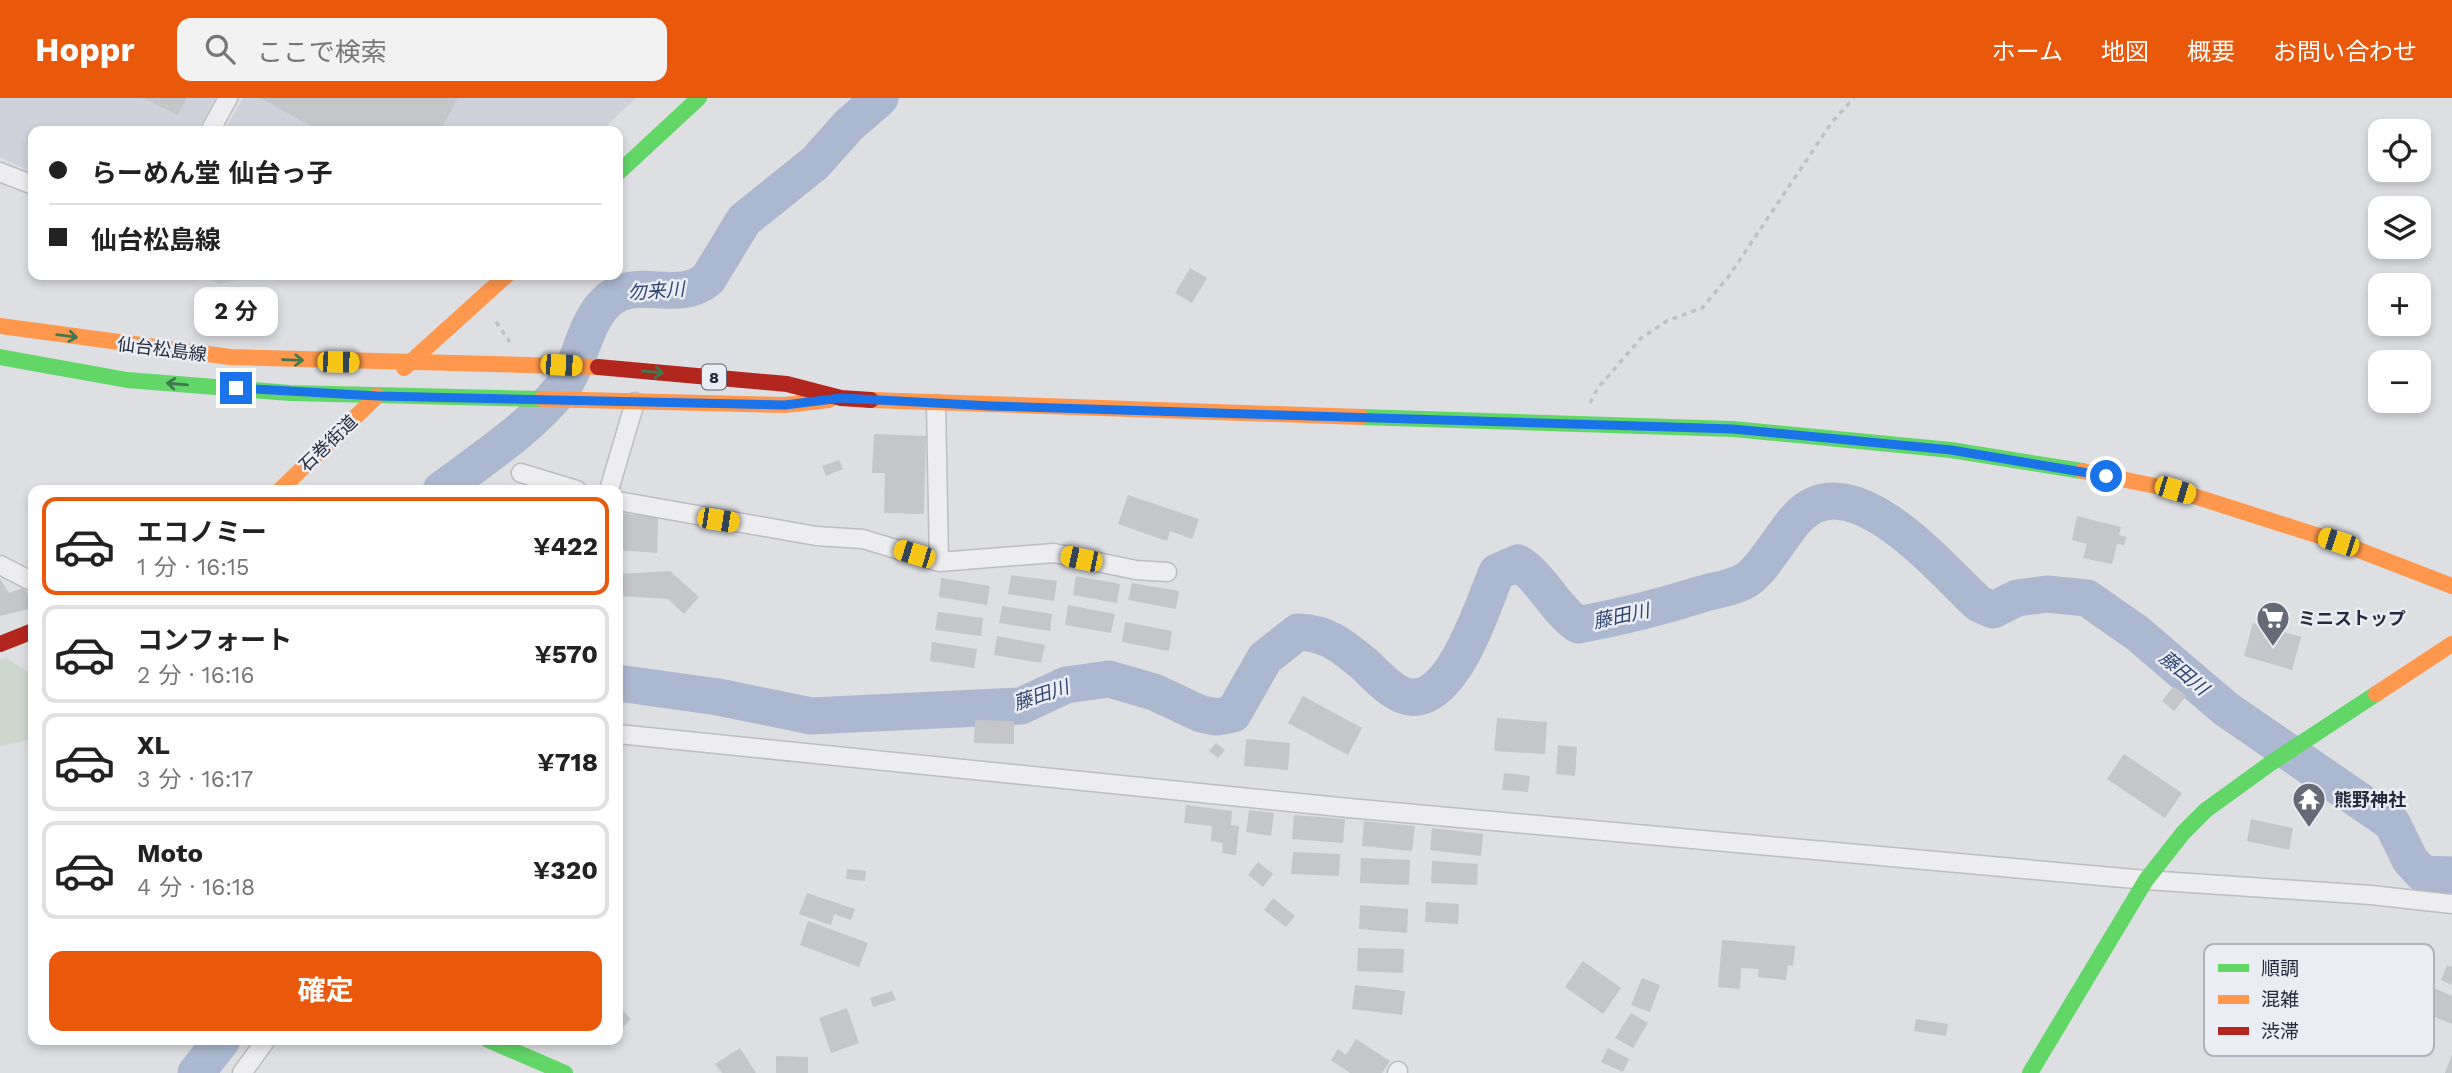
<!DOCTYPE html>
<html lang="ja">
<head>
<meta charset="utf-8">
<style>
  :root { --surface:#fff; --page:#f2f2f2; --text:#222; --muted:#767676; --line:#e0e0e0; --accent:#ea580c }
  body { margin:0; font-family:"Work Sans","Noto Sans JP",sans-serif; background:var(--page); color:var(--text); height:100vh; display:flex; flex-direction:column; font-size:26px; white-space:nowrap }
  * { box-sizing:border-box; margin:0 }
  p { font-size:23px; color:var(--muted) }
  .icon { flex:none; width:38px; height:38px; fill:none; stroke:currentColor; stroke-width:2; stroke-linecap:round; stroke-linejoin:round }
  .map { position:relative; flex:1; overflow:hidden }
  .sheet { position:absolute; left:28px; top:387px; width:595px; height:560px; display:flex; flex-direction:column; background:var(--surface); border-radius:14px; box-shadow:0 4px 10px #0003 }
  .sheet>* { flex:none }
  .hud { position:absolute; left:28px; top:28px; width:595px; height:154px; border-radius:14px; box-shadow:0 4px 10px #0003; display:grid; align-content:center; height:154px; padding:0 21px; background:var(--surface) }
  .controls { position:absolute; left:2368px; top:21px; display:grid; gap:14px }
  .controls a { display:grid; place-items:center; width:63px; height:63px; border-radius:14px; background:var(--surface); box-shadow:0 4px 10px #0003; font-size:35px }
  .end { position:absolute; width:32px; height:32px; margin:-16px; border:9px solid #1a73e8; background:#fff; box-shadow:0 0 0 4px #fff }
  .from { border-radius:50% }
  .bubble { position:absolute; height:49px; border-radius:14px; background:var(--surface); box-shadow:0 4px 10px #0003; font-size:23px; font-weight:700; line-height:49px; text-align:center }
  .car { position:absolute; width:21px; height:42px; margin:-21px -10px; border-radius:9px; box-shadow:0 0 5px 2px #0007; background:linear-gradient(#f5c518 24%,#345 0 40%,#f5c518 0 76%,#345 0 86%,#f5c518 0) }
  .hud b { display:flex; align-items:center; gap:24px; height:66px; font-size:26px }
  .hud b+b { border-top:2px solid var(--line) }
  .hud i { width:18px; height:18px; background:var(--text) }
  ul { padding:12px 0 0; list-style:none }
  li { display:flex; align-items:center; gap:21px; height:98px; margin:0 14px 10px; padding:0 7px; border:4px solid var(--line); border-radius:14px }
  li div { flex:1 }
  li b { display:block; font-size:26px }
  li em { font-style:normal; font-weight:700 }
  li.selected { border-color:var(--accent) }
  li>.icon { width:63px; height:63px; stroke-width:1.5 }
  .action { display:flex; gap:14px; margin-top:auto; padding:14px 21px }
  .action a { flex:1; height:80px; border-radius:14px; background:var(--accent); color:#fff; font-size:28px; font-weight:700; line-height:80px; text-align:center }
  header { display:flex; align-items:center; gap:42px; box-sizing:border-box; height:98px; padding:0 35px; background:var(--accent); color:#fff }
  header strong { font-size:33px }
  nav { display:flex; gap:38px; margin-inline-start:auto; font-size:24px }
  .search { width:490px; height:63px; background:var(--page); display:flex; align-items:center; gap:18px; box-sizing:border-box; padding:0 24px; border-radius:14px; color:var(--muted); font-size:26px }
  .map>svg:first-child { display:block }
  .built { fill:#cfd2da }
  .green { fill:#cdd7ce }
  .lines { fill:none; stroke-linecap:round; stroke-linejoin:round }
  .river { stroke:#abb8cf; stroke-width:37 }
  .building { fill:#c4c6ca }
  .street-casing { stroke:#bcbdc1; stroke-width:21 }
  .path { stroke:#c0c0c6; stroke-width:3.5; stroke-dasharray:5 5; stroke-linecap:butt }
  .street { stroke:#ededf0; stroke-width:18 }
  .fast { stroke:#63d668; stroke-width:16 }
  .slow { stroke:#ff974d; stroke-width:16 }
  .jam { stroke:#b3261e; stroke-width:16 }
  .oneway { stroke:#417850 }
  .route { stroke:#1a73e8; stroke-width:9 }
  .labels { text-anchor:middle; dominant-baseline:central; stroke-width:5; stroke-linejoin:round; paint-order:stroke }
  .shield { fill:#eaedf4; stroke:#606573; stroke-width:2 }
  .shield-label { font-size:16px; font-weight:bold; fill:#252b3c }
  .street-label { font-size:18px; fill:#252b3c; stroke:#eaedf4 }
  .poi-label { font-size:18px; font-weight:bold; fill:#252b3c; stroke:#eaedf4; text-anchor:start }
  .water-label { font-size:19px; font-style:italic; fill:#2f4470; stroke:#eaedf4 }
  .key { fill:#eaedf4; stroke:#afb3bd; stroke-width:2 }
  .key-label { font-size:19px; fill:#252b3c }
</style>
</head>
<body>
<header>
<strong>Hoppr</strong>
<div class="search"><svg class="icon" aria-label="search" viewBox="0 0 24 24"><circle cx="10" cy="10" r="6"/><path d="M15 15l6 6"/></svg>ここで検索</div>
<nav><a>ホーム</a><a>地図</a><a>概要</a><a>お問い合わせ</a></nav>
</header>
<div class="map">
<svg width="2452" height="975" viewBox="0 0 2452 975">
  <rect width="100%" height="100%" fill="#dedfe3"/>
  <path class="built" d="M0,0H215L199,33H33V75L0,59Z
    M243,0H636L601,33H224Z
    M199,177H264L220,186Z"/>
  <path class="green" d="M7,560L33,578V641L0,648V562Z"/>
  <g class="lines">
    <path class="river" d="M441,392C482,361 528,332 560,292C582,266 583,221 611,200C639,179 679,206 708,181L744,122L815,65L849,27L880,0
      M618,585L718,599L811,618L1021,608L1066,587L1109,581L1154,594L1201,616L1217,619L1233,616L1265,560L1298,534C1327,535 1341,547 1363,565C1374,575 1387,590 1400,596C1450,620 1483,505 1497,474L1518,465C1542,480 1554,510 1578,527C1621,519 1661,509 1702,496C1716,492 1731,490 1743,484C1762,475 1782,435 1798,419C1852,363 1940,470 1979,506L1993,512L2017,500L2047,496L2087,500L2137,535L2226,611L2392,725L2410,762L2423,776L2452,777
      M196,975L222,942"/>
  </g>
  <path class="building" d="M142,0H187L178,17Z
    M260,0H458L440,33H320Z
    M1190,170L1207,180L1192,205L1175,195Z
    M874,336L926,338L924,416L884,415L885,375H872Z
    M839,362L843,371L826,378L822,368Z
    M1128,397L1199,421L1192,441L1170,433L1167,443L1118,426Z
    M618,415L658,419L657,455L618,452Z
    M2077,418L2121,429L2119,437L2127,439L2124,447L2117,446L2112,466L2083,460L2087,446L2072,442Z
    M670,473L699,499L684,516L668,501L618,498V476Z
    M1011,477L1057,483L1054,503L1008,496Z
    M1076,478L1120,486L1117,505L1073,497Z
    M941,480L990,488L987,507L939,499Z
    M0,481L9,495L22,490L33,500V510L0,518Z
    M1132,485L1179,493L1176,511L1128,502Z
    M1068,507L1115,516L1111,535L1065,527Z
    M1002,508L1052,516L1050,533L999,525Z
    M938,514L983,520L981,538L935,532Z
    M1125,524L1172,533L1169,553L1122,544Z
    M2253,525L2301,539L2292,572L2244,558Z
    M997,538L1045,547L1041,565L994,557Z
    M932,544L977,551L974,570L930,563Z
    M2174,588L2186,598L2174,613L2162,603Z
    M1303,598L1362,630L1348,657L1288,625Z
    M1497,620L1547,624L1545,656L1494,653Z
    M975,622L1014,623V646L974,645Z
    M1246,641L1290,645L1288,672L1244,668Z
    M1216,645L1225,652L1218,660L1209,653Z
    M1558,647L1577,649L1575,678L1556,676Z
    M2124,656L2182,695L2165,720L2107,681Z
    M1504,675L1530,678L1528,694L1502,692Z
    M1186,707L1232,713L1231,727L1239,728L1236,757L1222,755L1223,745L1211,743L1212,728L1184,725Z
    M1249,712L1274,715L1271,738L1246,734Z
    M1294,717L1345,721L1343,745L1292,741Z
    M2251,721L2293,730L2289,752L2247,743Z
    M1364,723L1415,728L1412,753L1362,748Z
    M1432,730L1483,736L1481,758L1430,752Z
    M1293,754L1340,756L1339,778L1291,776Z
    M1361,760L1410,762L1409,787L1360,785Z
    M1432,763L1478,766L1477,787L1431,785Z
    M1258,764L1273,776L1263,789L1248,777Z
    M847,771L866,773L865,783L846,781Z
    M807,795L855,811L851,822L834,816L831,827L799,816Z
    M1273,800L1295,818L1286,829L1264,812Z
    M1426,804L1459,806L1458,826L1425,824Z
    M1360,807L1408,811L1407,835L1359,831Z
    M808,823L868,845L859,869L800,847Z
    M1722,842L1795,848L1793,868L1788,867L1786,882L1758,879L1759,871L1741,870L1740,891L1718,889Z
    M1358,850L1404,851L1403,875L1357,873Z
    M1583,863L1621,890L1603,916L1565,889Z
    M2447,867L2452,869V887L2441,882Z
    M1642,880L1660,887L1650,914L1631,907Z
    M2418,883L2452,898V926L2407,907Z
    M1355,887L1405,893L1402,917L1352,911Z
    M892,893L896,902L873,909L870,900Z
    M618,907L631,921L618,934Z
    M847,910L859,945L831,955L819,920Z
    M1631,915L1648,925L1633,950L1615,940Z
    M1916,921L1948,926L1946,938L1914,933Z
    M1356,941L1390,963L1382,975H1350L1331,962L1338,951L1346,957Z
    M740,950L756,975H722L715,966Z
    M1608,950L1629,961L1623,974L1601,964Z
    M2452,956V975H2445Z
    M776,958L808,959V975H776Z"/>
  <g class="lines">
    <defs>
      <path id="street" d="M210,33L228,0
        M0,74L33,87
        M936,306L939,464
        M521,375L577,392
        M609,392L635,304
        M618,403L816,438L863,441L939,464L1054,455L1136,472L1167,474
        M0,467L33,484
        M618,636L1349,710L2146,782L2371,797L2452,806
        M242,975L266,942
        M1397,975L1398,973"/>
    </defs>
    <use href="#street" class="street-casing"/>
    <path class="path" d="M496,224L510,244
      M1590,305L1597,291L1641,240L1667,223L1702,210L1729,178L1832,24L1854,0"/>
    <use href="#street" class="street"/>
    <path class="fast" d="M618,75L699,0
      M0,259L127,282L290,295L542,301
      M1361,319L1733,331L1951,352L2082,373
      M488,942L565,975
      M2030,975L2146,782L2183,735L2206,712L2271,665L2376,596"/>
    <path class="slow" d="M0,228L230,259L598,269
      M404,270L507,177
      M542,301L785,307L829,302
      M871,302L1361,319
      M2082,373L2175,392L2338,444L2452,488
      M280,392L377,298
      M2376,596L2452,546"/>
    <path class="jam" d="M598,269L787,286L841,300L871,302
      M0,546L33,533"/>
  </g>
  <defs><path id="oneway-shaft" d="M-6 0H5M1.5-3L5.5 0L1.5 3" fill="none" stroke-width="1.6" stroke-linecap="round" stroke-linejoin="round" transform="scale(1.75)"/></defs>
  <g class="oneway">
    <use href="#oneway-shaft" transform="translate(67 238) rotate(8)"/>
    <use href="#oneway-shaft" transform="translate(293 262) rotate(2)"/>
    <use href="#oneway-shaft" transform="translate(653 274) rotate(5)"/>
    <use href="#oneway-shaft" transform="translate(177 286) rotate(-175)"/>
  </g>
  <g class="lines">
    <path class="route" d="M236,290L377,298L785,307L841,300L992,308L1733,331L1951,352L2106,378"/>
  </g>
  <defs>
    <symbol id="supermarket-pin" viewBox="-11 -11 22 30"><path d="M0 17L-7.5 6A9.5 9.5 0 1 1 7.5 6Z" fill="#666a76" stroke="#eaedf4"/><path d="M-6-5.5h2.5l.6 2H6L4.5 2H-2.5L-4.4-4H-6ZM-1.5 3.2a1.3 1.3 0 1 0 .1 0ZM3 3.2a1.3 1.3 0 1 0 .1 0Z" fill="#fff"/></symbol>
    <symbol id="temple-pin" viewBox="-11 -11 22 30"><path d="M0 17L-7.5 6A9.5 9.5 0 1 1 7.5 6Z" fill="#666a76" stroke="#eaedf4"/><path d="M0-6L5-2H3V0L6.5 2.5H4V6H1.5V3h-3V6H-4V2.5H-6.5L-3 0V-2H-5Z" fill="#fff"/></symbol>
  </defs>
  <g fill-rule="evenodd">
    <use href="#supermarket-pin" x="2254" y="501" width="38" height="52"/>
    <use href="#temple-pin" x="2290" y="682" width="38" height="52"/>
  </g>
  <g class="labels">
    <rect class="shield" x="702" y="266.5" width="24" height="25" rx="5"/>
    <g class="shield-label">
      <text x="714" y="279">8</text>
    </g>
    <g class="street-label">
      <text transform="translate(162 251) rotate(7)">仙台松島線</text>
      <text transform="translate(328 345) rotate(-44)">石巻街道</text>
    </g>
    <g class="poi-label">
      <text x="2298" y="520">ミニストップ</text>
      <text x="2334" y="701">熊野神社</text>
    </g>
    <g class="water-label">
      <text transform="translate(656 193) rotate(-4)">勿来川</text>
      <text transform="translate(1621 518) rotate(-12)">藤田川</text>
      <text transform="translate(2184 575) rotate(40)">藤田川</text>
      <text transform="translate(1041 597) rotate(-18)">藤田川</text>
    </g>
  </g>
  <rect x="2204" y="846" width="230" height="112" rx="10" class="key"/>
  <rect x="2218" y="866" width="31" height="8" fill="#63d668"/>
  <rect x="2218" y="897" width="31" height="9" fill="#ff974d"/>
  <rect x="2218" y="929" width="31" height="8" fill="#b3261e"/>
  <g class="key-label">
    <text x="2261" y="877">順調</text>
    <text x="2261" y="908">混雑</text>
    <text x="2261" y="940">渋滞</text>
  </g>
</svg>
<div class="controls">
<a><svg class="icon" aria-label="locate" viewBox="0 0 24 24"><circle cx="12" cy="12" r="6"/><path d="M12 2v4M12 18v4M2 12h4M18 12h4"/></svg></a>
<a><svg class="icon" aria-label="layers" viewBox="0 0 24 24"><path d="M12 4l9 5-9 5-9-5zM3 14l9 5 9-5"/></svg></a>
<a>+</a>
<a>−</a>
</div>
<i class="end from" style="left:2106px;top:378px"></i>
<i class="end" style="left:236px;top:290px"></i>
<div class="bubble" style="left:194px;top:189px;width:84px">2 分</div>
<i class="car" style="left:338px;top:264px;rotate:91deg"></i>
<i class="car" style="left:561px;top:267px;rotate:92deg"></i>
<i class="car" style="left:2175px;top:392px;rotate:107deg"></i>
<i class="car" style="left:718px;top:422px;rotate:99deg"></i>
<i class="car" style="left:2338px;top:444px;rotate:288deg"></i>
<i class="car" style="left:914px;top:456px;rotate:287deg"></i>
<i class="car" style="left:1081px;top:461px;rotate:282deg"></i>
<div class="hud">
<b><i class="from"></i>らーめん堂 仙台っ子</b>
<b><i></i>仙台松島線</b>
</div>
<section class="sheet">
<ul>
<li class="selected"><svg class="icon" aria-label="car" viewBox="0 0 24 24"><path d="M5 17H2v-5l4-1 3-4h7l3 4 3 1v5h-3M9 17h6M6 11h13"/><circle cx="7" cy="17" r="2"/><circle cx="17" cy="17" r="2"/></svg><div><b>エコノミー</b><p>1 分 · 16:15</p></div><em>¥422</em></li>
<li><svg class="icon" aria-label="car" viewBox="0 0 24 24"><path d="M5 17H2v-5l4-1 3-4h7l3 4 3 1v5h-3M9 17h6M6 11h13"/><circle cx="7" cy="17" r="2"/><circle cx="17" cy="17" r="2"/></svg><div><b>コンフォート</b><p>2 分 · 16:16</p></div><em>¥570</em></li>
<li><svg class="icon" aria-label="car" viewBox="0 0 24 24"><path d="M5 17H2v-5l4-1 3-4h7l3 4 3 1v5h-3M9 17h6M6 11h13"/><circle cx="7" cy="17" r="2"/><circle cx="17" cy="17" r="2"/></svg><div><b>XL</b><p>3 分 · 16:17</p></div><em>¥718</em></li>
<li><svg class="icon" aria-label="car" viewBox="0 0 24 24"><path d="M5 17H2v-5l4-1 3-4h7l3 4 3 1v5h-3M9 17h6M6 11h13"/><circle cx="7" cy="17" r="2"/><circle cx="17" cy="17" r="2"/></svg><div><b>Moto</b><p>4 分 · 16:18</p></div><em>¥320</em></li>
</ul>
<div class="action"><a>確定</a></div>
</section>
</div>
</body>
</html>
